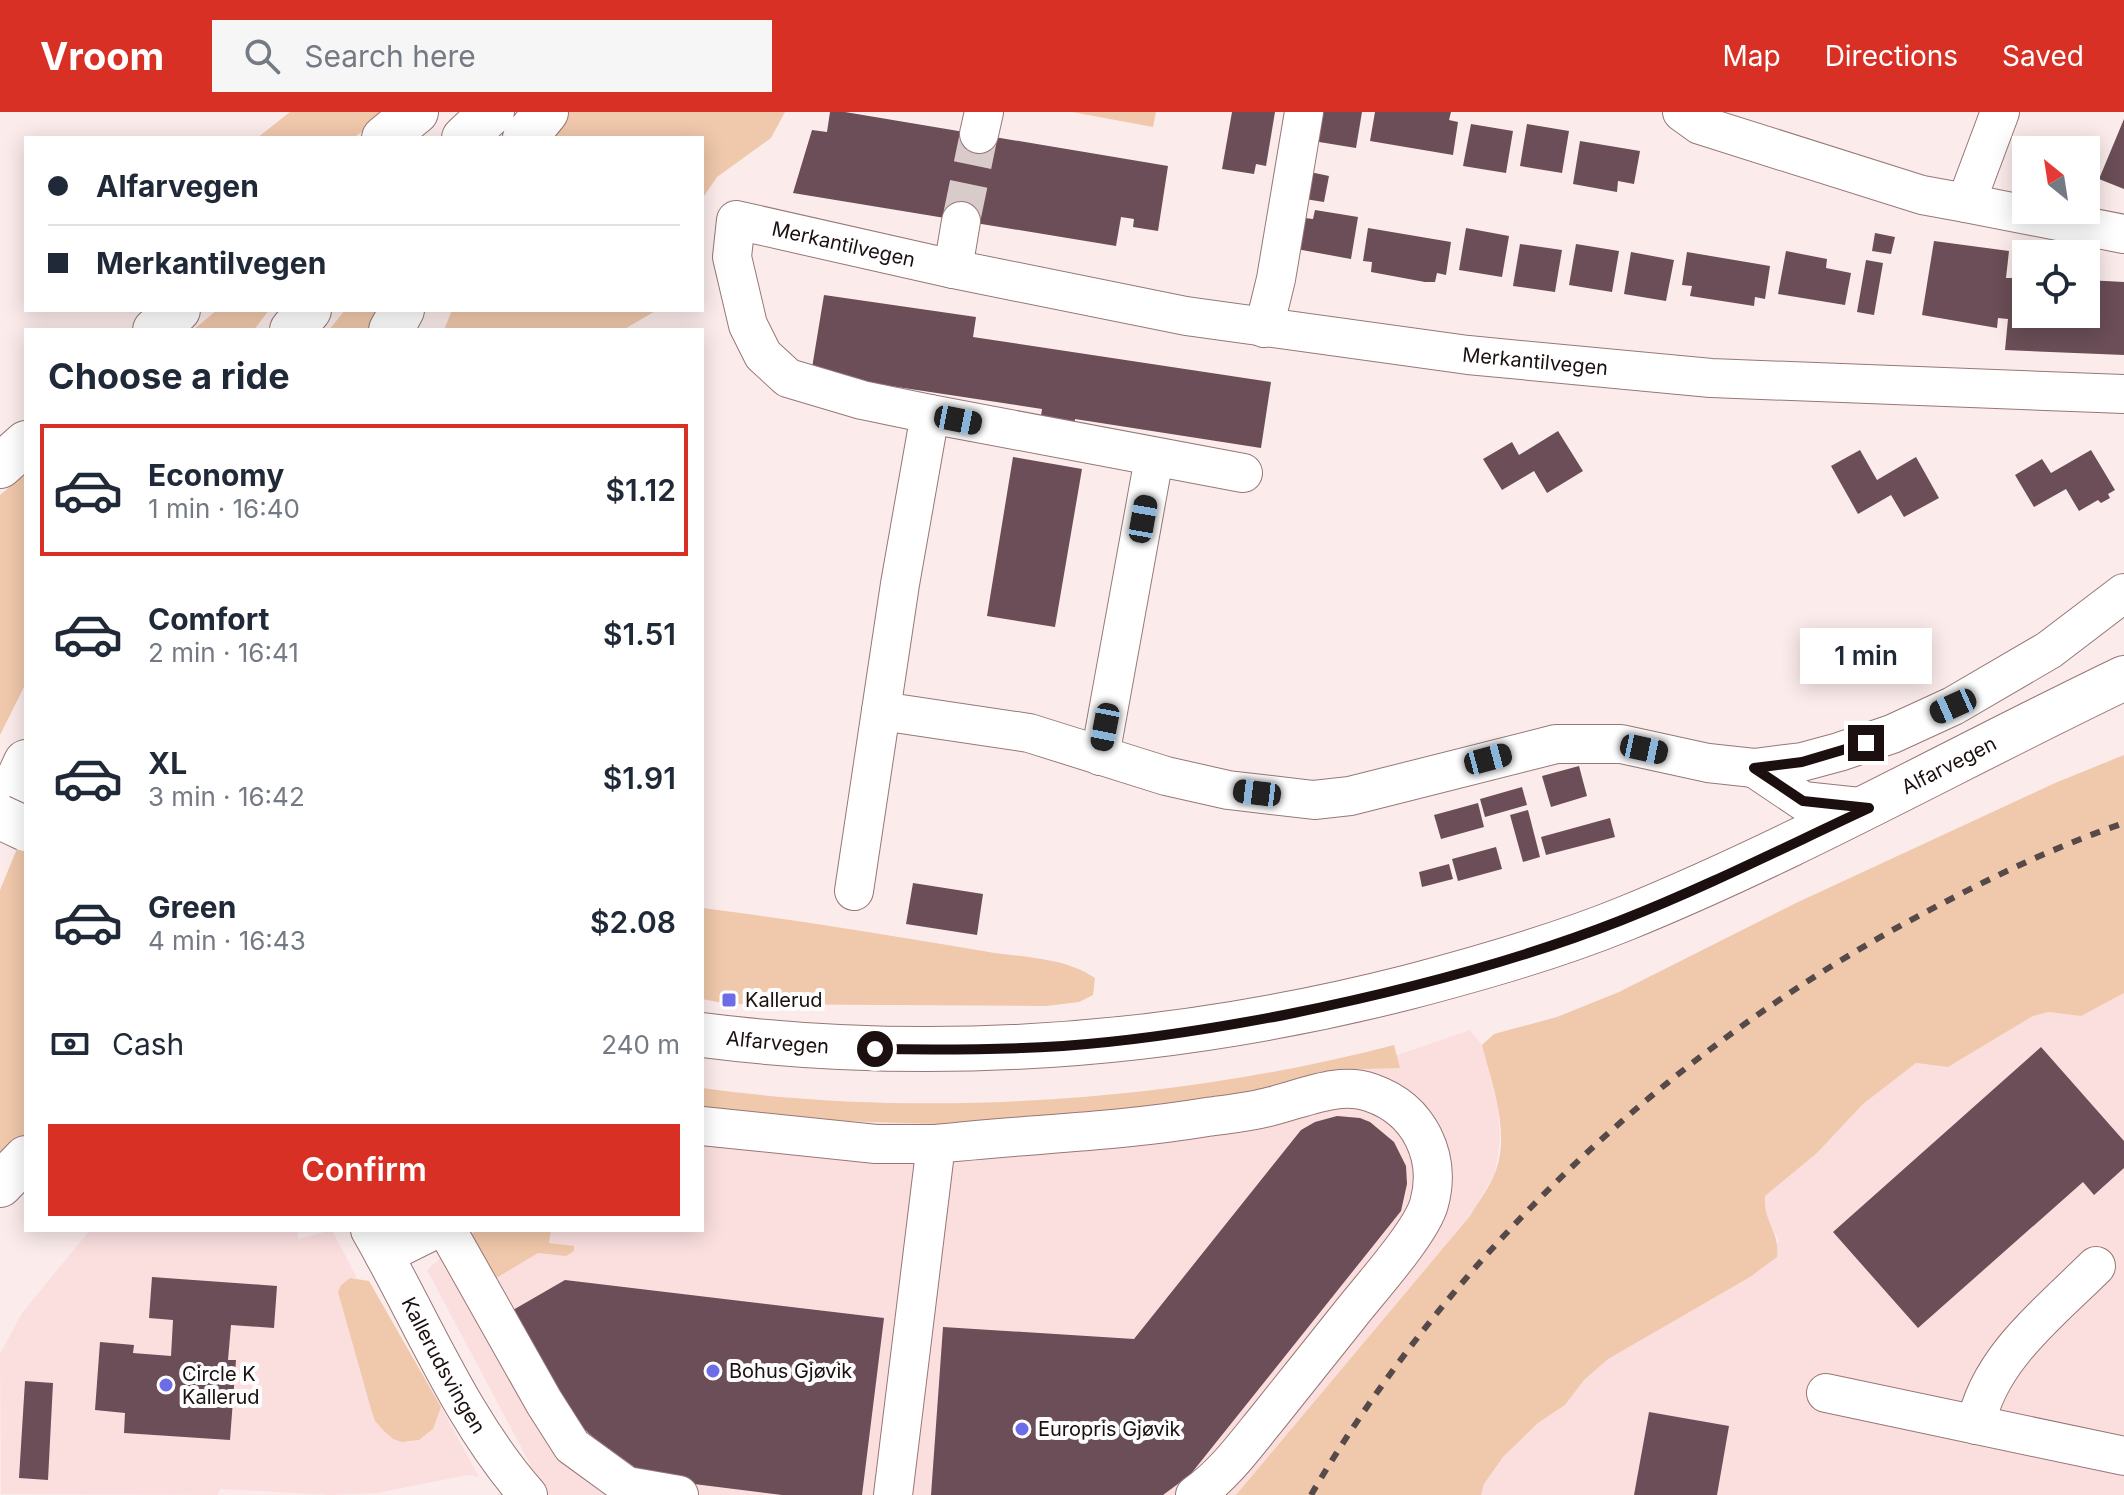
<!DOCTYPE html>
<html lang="en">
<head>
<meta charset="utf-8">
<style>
  :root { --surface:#fff; --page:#f6f6f7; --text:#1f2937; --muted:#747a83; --line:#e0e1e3; --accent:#d93025 }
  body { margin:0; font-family:Inter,sans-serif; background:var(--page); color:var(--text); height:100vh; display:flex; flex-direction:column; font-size:30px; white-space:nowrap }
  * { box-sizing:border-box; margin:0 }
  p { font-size:26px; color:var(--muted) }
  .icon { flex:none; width:44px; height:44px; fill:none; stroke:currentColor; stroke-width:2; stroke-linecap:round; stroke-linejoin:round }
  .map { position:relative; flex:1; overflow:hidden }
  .panel { position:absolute; left:24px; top:216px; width:680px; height:904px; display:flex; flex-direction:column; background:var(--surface); border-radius:0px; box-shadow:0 4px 20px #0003 }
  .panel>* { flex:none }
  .banner { position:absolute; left:24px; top:24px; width:680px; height:176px; border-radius:0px; box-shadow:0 4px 20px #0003; display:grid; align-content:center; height:176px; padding:0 24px; background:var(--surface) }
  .needle { width:52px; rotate:330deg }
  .tools { position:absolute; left:2012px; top:24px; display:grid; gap:16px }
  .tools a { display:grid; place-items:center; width:88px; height:88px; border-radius:0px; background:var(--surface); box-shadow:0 4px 20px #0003; font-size:40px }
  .end { position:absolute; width:36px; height:36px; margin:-18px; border:10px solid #1b0f0f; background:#fff; box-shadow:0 0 0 4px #fff }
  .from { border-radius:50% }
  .bubble { position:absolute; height:56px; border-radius:0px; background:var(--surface); box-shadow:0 4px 20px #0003; font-size:26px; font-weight:600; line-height:56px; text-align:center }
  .car { position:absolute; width:24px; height:48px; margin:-24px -12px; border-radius:10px; box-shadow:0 0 6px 2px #0007; background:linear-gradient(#222 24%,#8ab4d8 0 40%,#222 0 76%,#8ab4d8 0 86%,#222 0) }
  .banner b { display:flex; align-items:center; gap:28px; height:76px; font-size:30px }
  .banner b+b { border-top:2px solid var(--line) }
  .banner i { width:20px; height:20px; background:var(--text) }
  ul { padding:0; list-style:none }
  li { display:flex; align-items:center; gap:24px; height:132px; margin:0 16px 12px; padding:0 8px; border:4px solid transparent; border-radius:0px }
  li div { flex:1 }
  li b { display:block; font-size:30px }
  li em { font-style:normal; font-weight:600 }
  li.active { border-color:var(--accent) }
  li>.icon { width:72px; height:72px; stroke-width:1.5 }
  h2 { padding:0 24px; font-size:36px; line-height:96px }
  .pay { display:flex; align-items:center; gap:20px; height:88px; padding:0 24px; font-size:30px }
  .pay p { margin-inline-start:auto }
  .primary-button { display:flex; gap:16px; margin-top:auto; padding:16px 24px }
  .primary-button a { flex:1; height:92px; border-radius:0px; background:var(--accent); color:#fff; font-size:32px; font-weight:600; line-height:92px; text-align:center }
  header { display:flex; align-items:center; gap:48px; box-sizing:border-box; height:112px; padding:0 40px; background:var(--accent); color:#fff }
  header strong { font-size:38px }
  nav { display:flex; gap:44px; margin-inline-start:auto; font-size:28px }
  .search { width:560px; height:72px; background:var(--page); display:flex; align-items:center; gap:20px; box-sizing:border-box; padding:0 28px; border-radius:0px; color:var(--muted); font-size:30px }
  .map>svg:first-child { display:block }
  .built { fill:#fbdfdf }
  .green { fill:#f0c8ab }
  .building { fill:#6b4e57 }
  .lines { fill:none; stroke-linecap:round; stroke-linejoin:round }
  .minor-tunnel { stroke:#d9cbca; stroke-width:38; stroke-dasharray:38 19; stroke-linecap:butt }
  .minor-casing { stroke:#977776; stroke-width:40 }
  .major-casing { stroke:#977776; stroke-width:46 }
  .highway-casing { stroke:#977776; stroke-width:46 }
  .minor { stroke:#fff; stroke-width:38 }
  .major { stroke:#fff; stroke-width:44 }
  .highway { stroke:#fff; stroke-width:44 }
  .rail { stroke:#564949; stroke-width:6; stroke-dasharray:10 10; stroke-linecap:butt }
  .major-bridge-casing { stroke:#977776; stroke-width:46; stroke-linecap:butt }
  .major-bridge { stroke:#fff; stroke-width:44 }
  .route { stroke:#1b0f0f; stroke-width:10 }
  .poi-dot { fill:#6c6ce6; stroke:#fdfdfd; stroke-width:3 }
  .labels { text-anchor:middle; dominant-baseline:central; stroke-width:8; stroke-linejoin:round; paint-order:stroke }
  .street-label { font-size:20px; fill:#1b0f0f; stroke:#fdfdfd }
  .poi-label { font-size:20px; fill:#1b0f0f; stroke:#fdfdfd; text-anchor:start }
</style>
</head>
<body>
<header>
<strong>Vroom</strong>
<div class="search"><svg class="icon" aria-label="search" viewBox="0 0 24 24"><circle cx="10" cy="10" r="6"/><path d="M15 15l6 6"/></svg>Search here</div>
<nav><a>Map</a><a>Directions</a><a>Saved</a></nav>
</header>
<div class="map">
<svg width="2124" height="1383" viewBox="0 0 2124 1383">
  <rect width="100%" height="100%" fill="#fbeceb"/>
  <path class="built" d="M2124,881V1383H1481L1484,1372L1503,1345L1538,1311L1565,1293L1584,1268L1608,1246L1750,1165L1779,1129L1764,1100L1765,1084L1817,1041L1863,992L1916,951L1948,955L2033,904L2049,900L2081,903Z
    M1470,918L1482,933L1498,996L1500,1028L1495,1061L1470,1104L1236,1383H498L530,1352L427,1158L471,1118H702V983L946,1006L1380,949Z
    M90,1118H298V1127L332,1118L357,1166H350L341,1173L371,1297L409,1330L419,1328L433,1317L441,1295L479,1365L468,1363L377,1381L331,1383L220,1377L218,1383L1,1382L0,1242L22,1201Z"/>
  <path class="green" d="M290,0H392L353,26H257Z
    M539,0H785L771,26L717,65L702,87V26H535Z
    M1072,0H1156L1153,15Z
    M217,198H269L254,218H193Z
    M345,198H380L370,218H329Z
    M452,198H657L623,218H444Z
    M26,361V571L0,623V383Z
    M2124,643V881L2081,904L2049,900L2033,904L1948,955L1916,951L1863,992L1817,1041L1765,1084C1763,1111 1780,1118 1777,1145L1750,1165L1608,1247L1584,1268L1565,1293L1538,1311L1503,1345L1484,1372L1481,1383H1236L1470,1104C1478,1090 1489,1076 1495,1061C1511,1021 1492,973 1482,933L1494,922L1557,905L1619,880L1796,791L2055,671Z
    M26,715V1021L0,1046V778Z
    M702,796C796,808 889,823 983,839C1021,846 1062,844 1095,866L1093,883L1079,890L1046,894L728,892L702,887Z
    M1394,933L1400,956L1333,958L1258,979L1044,1009L937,1012L846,1009L702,995V976C925,1007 1176,990 1394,933Z
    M476,1118H551L549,1131L574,1134V1139L566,1144L538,1141L493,1168L466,1128Z
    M350,1166L369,1169L441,1295L433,1317L419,1328L402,1330L393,1327L384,1319L375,1309L371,1297L338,1180L341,1173Z"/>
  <path class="building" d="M830,0H845L1168,54L1158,119L1133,115L1134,107L1121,105L1116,134L793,81L812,18L827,20Z
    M1232,0H1275L1266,54L1256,52L1254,62L1222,57Z
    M1318,0H1362L1356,36L1313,29Z
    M1375,0H1451L1449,8L1458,10L1453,43L1370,29Z
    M2124,7V77L2099,67Z
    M1471,12L1513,19L1506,61L1463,54Z
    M1527,12L1569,19L1562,61L1520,54Z
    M1580,29L1640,39L1634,72L1618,69L1617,80L1573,72Z
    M1310,60L1329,64L1324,90L1305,87Z
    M1315,98L1358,105L1351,147L1291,136L1297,105L1313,107Z
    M1368,116L1451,130L1446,163L1437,161L1435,170H1425L1371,160L1372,150L1363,149Z
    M1466,116L1509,124L1502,165L1459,158Z
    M1875,121L1895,125L1891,142L1872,139Z
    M1934,129L2009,139L2006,166H2026V202H2086V168L2124,170V243L2005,238L2008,207L1998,206L1997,216L1922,203Z
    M1520,132L1562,138L1555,180L1513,174Z
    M1576,132L1619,139L1612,180L1569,173Z
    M1786,139L1827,147L1826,156L1851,161L1845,193L1778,182Z
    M1631,140L1674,148L1666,189L1624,182Z
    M1687,140L1770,154L1765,187L1755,185L1754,194L1690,184L1692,174L1682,173Z
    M1866,148L1883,151L1874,203L1857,200Z
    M824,183L976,205L973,225L1271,270L1261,336L1075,307L1073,324L1039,318L1042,297L811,262Z
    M1558,319L1583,359L1547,381L1534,359L1502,378L1483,347L1512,330L1519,343Z
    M1860,338L1877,368L1916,345L1939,386L1904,405L1891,383L1858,402L1831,354Z
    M2091,338L2115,378L2108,382L2110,386L2101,391L2098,388L2079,399L2066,377L2034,395L2015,363L2042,347L2051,361Z
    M1013,345L1082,357L1055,515L987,504Z
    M1579,654L1587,684L1551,695L1542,664Z
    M1522,675L1527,693L1485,705L1480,687Z
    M1478,691L1484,715L1441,727L1434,703Z
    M1528,698L1540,745L1523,750L1510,703Z
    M1610,706L1615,725L1546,743L1541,725Z
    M1496,735L1502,757L1458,769L1452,747Z
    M1449,752L1453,767L1422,775L1419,760Z
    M913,771L983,782L977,823L906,812Z
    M2041,935L2124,1029V1056L2094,1083L2083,1070L1918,1216L1833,1120Z
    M1337,1004L1360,1006L1370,1010L1394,1030L1406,1054L1407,1072L1401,1099L1190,1363L1163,1383H931L943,1215L1134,1227L1301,1018L1315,1010Z
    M152,1165L277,1174L274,1216L231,1213L228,1248H236L230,1328L124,1321L125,1301L95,1298L100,1230L134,1233L133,1241L171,1244L173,1208L149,1206Z
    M565,1168L884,1206L862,1383H782L670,1369L639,1359L609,1340L580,1313L513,1198Z
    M25,1269L53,1271L48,1368L19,1366Z
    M1649,1300L1729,1314L1717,1383H1634Z"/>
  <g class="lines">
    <path class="minor-tunnel" d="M961,109L979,22"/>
    <defs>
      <g id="minor">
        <path d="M1682,0L1700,13L1922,83L1966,91"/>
        <path d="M2000,0L1966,91L2124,122"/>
        <path d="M979,22L984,0"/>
        <path d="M953,157L961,109"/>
        <path d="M1264,216L1276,167L1304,0"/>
        <path id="s1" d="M1243,361L930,302L862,288L788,266L763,243L748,213L732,145L736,108L953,157L1186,204L1468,243L1711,266L2124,282"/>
        <path d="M881,599L1029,621L1166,664L1228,678L1314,688L1350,684L1556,632H1621L1708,651L1754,656L1802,650L1839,640L1892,622L1953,594L2049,538L2124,481"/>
        <path d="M1100,644L1154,346"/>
        <path d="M1754,656L1803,689L1869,696"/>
        <path d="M854,779L900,472L930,302"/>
        <path d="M702,1014L876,1032H936"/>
        <path id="s2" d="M370,1118C421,1206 460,1306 528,1383"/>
        <path d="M447,1118L544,1290L572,1334L627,1374L679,1383"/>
        <path d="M384,1143L434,1118"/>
        <path d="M1826,1281L2124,1344"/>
        <path d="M1976,1313C1988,1247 2051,1199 2096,1154"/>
        <path d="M893,1383L936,1032C1027,1022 1117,1020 1207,1005C1228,1002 1251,1000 1272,994C1305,986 1339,969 1372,981C1420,998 1442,1045 1429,1092C1421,1121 1368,1179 1348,1205C1322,1238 1295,1271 1269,1304C1246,1332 1225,1362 1195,1383"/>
      </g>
      <g id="major">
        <path id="s3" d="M702,923C940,953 1177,934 1409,875C1481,856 1555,835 1624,807C1796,737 1957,646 2124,566"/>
      </g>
      <path id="highway" d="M384,26L416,0
        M464,26L492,0
        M525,26L546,0
        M155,218L178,198
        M292,218L309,198
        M391,218L402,198
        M0,354L26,331
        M0,706L26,650
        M0,1073L26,1046"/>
    </defs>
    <use href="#minor" class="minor-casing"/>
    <use href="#major" class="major-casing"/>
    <use href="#highway" class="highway-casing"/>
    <use href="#minor" class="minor"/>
    <use href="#major" class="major"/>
    <use href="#highway" class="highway"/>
    <path class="rail" d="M1311,1383C1459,1130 1686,922 1947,789C2004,759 2063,732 2124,711"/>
    <defs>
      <path id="major-bridge" d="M0,705L26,717"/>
    </defs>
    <use href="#major-bridge" class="major-bridge-casing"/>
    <use href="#major-bridge" class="major-bridge"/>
  </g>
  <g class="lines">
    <path class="route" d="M875,937C938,938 1000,938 1063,934C1137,929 1211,917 1284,903C1398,880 1513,851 1622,808C1706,775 1787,734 1869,696L1803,689L1754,656L1802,650L1866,631"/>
  </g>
  <g class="poi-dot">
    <rect x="721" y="880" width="16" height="16" rx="4"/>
    <circle cx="713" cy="1259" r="8"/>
    <circle cx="166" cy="1273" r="8"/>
    <circle cx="1022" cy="1317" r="8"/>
  </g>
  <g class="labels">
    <g class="street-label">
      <text stroke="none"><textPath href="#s1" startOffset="750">Merkantilvegen</textPath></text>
      <text stroke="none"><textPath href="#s1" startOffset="1452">Merkantilvegen</textPath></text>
      <text stroke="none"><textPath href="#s3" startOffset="1298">Alfarvegen</textPath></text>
      <text stroke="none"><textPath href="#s3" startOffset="76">Alfarvegen</textPath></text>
      <text stroke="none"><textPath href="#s2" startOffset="154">Kallerudsvingen</textPath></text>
    </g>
    <g class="poi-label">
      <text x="745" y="888">Kallerud</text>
      <text x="729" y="1259">Bohus Gjøvik</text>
      <text x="182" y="1262">Circle K<tspan x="182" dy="23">Kallerud</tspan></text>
      <text x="1038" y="1317">Europris Gjøvik</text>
    </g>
  </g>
</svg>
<div class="tools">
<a><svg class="needle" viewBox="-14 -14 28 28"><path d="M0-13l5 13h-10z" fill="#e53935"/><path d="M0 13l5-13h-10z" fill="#747a83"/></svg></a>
<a><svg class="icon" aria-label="locate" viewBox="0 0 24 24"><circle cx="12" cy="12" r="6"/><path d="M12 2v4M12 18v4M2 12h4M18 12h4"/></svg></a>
</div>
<i class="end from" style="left:875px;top:937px"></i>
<i class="end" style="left:1866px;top:631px"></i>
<div class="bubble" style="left:1800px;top:516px;width:132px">1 min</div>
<i class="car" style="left:958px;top:308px;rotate:101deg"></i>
<i class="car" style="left:1143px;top:407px;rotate:10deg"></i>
<i class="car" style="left:1953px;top:594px;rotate:246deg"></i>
<i class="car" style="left:1105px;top:615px;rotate:191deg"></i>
<i class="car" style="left:1644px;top:637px;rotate:102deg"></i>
<i class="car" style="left:1488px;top:647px;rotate:75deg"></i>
<i class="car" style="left:1257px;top:681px;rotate:277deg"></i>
<div class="banner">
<b><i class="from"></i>Alfarvegen</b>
<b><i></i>Merkantilvegen</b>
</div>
<section class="panel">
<h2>Choose a ride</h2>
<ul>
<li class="active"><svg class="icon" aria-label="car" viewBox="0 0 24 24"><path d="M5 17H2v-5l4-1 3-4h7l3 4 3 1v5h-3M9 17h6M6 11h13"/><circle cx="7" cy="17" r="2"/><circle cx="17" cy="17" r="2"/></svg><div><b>Economy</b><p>1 min · 16:40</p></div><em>$1.12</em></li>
<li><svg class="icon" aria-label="car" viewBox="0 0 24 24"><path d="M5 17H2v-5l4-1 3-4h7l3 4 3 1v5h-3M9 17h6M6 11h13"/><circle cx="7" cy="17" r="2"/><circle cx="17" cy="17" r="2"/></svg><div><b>Comfort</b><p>2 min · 16:41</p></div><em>$1.51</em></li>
<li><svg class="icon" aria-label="car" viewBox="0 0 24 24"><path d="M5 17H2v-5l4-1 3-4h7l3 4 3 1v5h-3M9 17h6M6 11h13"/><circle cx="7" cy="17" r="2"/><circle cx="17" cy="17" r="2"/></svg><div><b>XL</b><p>3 min · 16:42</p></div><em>$1.91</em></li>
<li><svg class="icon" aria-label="car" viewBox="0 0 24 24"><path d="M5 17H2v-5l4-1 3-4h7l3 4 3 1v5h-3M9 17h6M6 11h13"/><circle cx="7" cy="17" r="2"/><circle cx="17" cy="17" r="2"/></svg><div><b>Green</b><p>4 min · 16:43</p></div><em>$2.08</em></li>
</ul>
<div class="pay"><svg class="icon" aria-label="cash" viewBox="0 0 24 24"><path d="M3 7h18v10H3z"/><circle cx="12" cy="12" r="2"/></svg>Cash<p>240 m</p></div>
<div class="primary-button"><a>Confirm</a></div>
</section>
</div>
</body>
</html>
